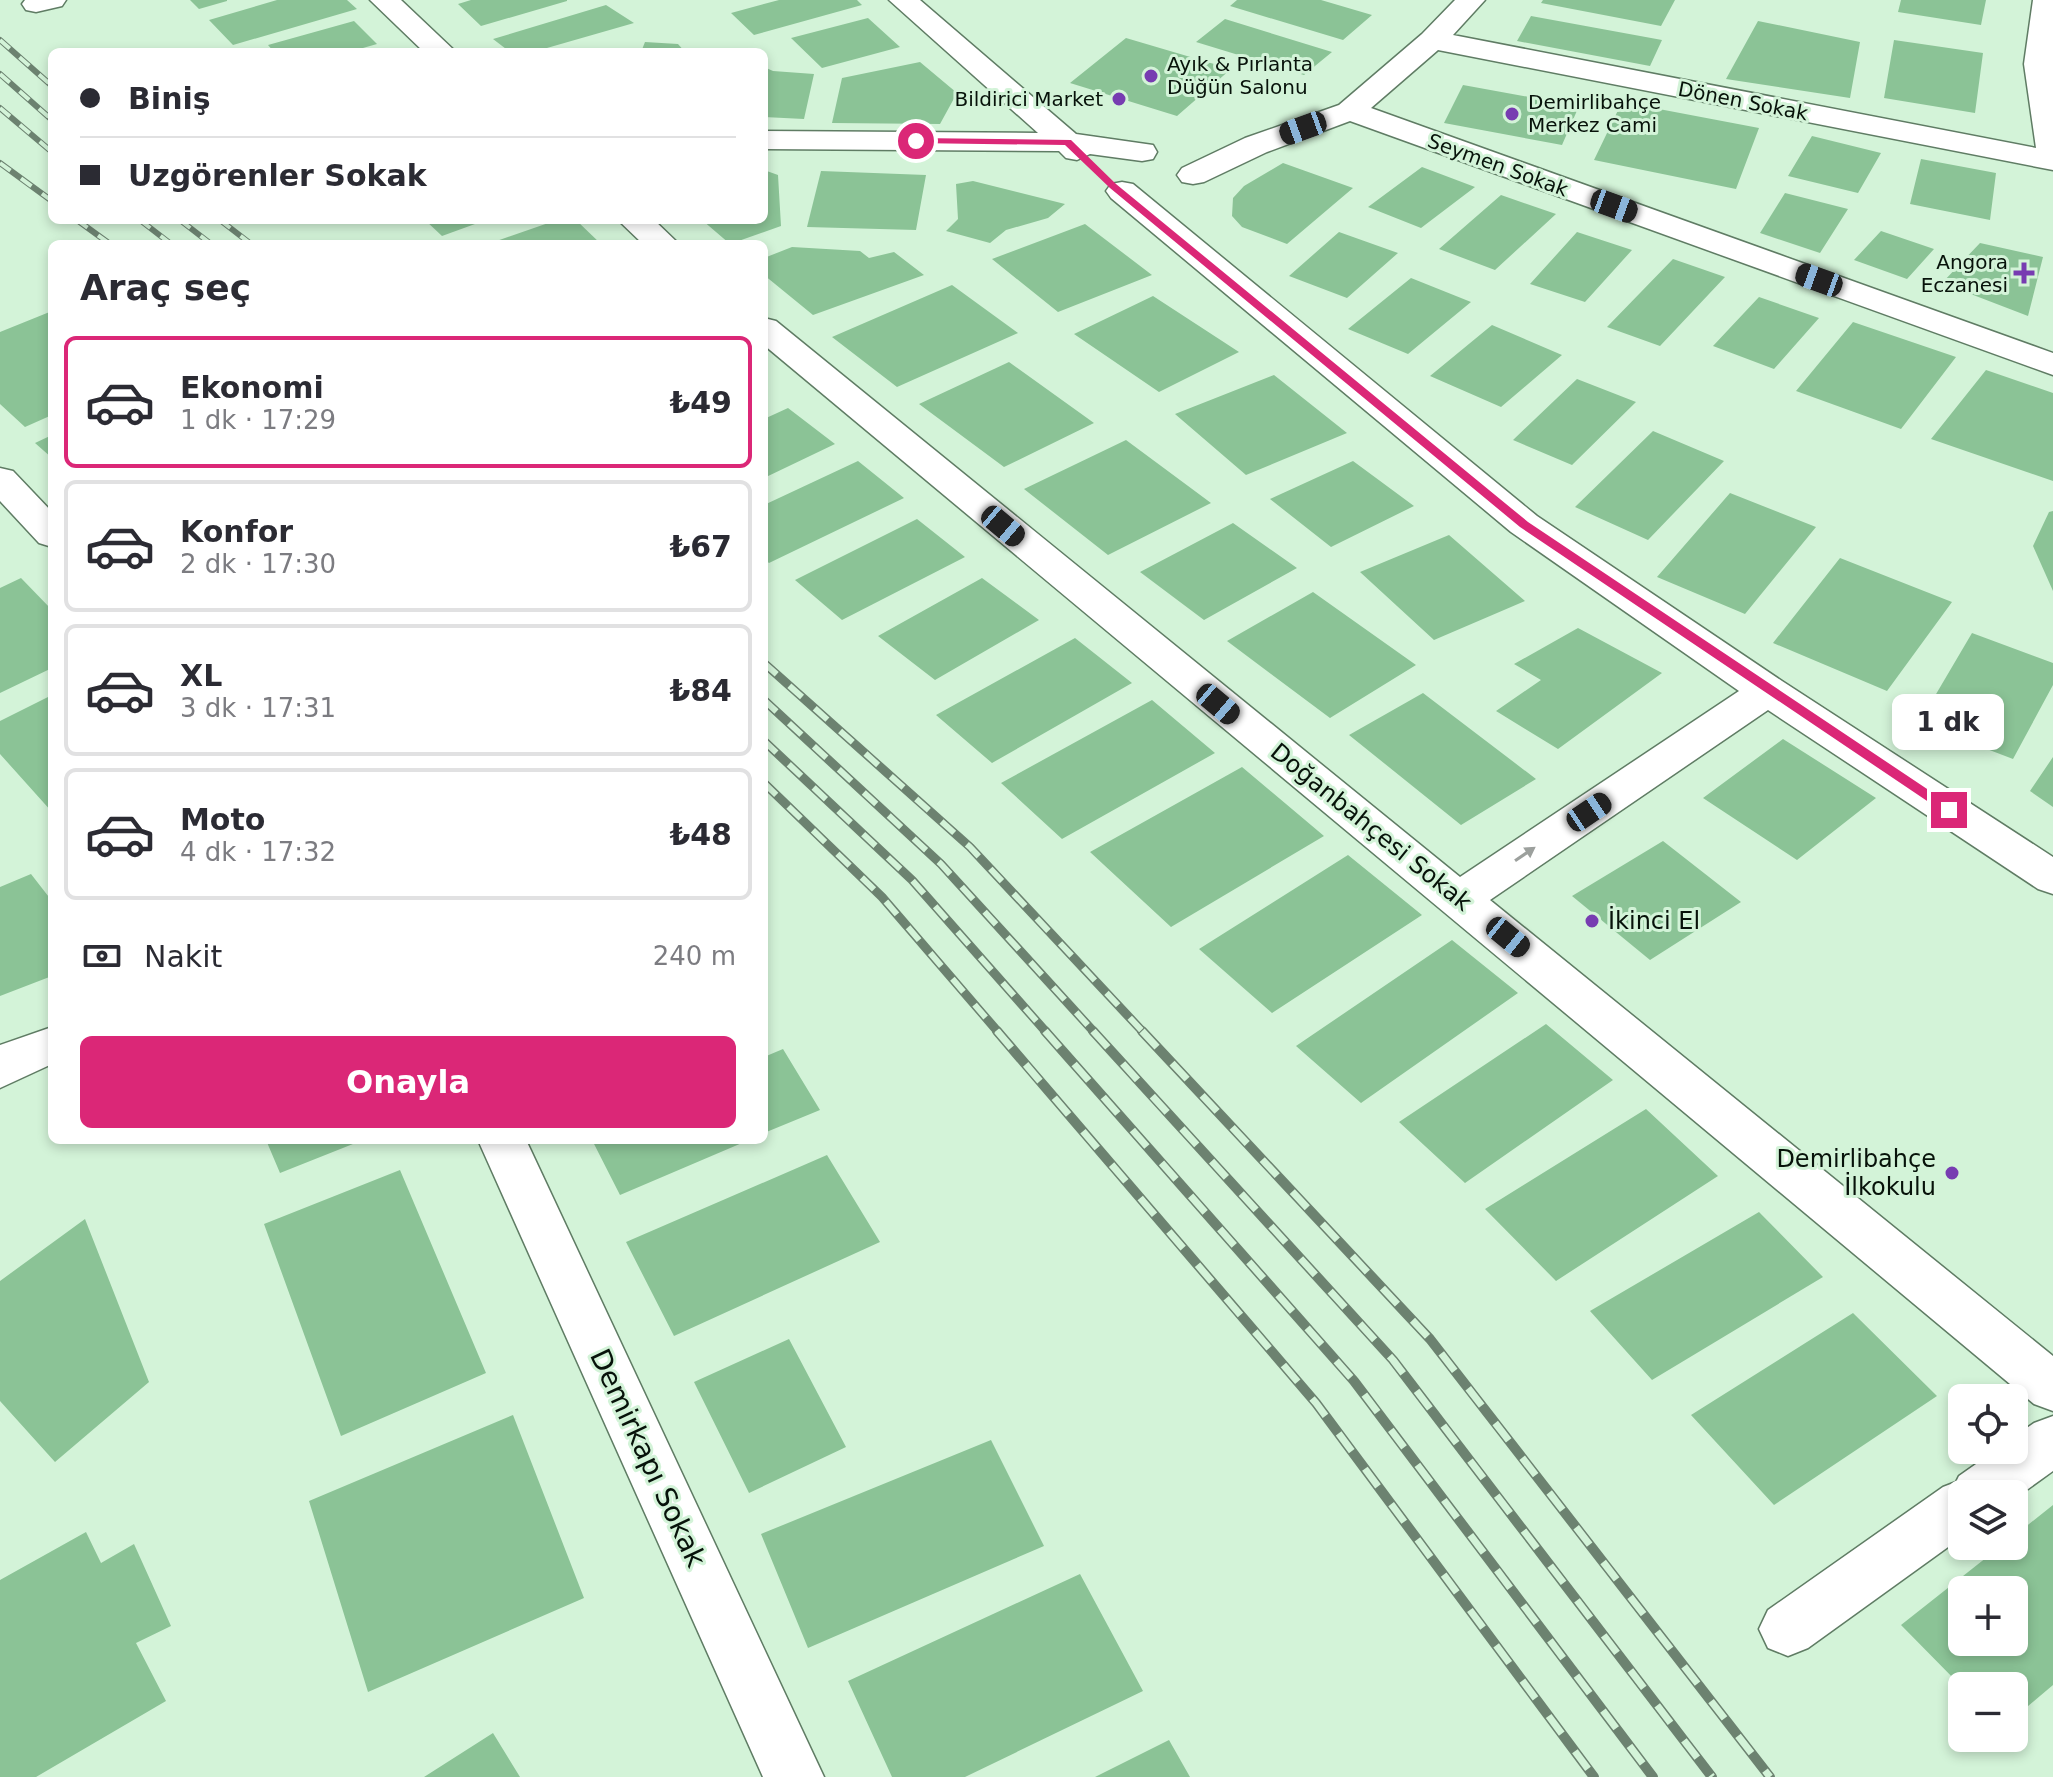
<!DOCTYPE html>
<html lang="tr">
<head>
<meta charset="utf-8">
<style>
  :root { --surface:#fff; --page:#f2f2f3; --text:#2b2b33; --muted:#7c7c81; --line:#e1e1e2; --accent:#db2777 }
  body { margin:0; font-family:"DejaVu Sans",sans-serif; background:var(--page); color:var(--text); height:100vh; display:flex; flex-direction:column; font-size:30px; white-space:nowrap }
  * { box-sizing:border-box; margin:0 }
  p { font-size:26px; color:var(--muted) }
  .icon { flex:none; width:44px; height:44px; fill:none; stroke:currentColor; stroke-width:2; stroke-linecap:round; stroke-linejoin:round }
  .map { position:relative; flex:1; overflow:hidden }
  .sheet { position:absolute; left:48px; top:240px; width:720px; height:904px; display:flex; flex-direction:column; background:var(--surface); border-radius:12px; box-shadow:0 4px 12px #0003 }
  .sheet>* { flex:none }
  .hud { position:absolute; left:48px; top:48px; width:720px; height:176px; border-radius:12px; box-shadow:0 4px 12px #0003; display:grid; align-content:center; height:176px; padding:0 32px; background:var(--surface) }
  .controls { position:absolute; left:1948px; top:1384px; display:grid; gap:16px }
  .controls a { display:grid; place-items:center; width:80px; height:80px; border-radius:12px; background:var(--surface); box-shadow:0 4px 12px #0003; font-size:40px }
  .end { position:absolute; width:36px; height:36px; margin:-18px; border:10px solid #db2777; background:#fff; box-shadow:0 0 0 4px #fff }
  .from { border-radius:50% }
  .bubble { position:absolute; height:56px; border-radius:12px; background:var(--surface); box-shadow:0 4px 12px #0003; font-size:26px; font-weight:800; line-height:56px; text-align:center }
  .car { position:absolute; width:24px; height:48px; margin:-24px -12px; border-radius:10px; box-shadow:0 0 6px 2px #0007; background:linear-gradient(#222 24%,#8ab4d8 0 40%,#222 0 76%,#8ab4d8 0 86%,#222 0) }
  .hud b { display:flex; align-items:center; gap:28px; height:76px; font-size:30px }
  .hud b+b { border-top:2px solid var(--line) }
  .hud i { width:20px; height:20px; background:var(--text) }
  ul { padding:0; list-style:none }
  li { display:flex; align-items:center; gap:24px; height:132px; margin:0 16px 12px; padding:0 16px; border:4px solid var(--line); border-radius:12px }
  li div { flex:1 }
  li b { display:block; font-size:30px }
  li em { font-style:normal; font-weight:800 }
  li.active { border-color:var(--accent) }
  li>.icon { width:72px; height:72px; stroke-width:1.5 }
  h2 { padding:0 32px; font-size:36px; line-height:96px }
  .pay { display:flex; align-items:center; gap:20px; height:88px; padding:0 32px; font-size:30px }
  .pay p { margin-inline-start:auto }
  .action { display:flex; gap:16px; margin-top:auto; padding:16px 32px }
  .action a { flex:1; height:92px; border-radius:12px; background:var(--accent); color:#fff; font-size:32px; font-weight:800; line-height:92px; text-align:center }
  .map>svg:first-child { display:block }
  .building { fill:#8bc396; fill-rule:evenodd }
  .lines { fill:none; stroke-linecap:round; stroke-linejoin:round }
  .minor-casing { stroke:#5f7c64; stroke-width:3 }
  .minor { fill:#fff; fill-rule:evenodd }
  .rail-far2-casing { stroke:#6c8270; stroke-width:6 }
  .rail-far1-casing { stroke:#6c8270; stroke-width:9 }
  .rail-casing { stroke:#6c8270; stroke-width:10 }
  .rail-far2 { stroke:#d3f3d8; stroke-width:4; stroke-dasharray:13; stroke-linecap:butt }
  .rail-far1 { stroke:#d3f3d8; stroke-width:6; stroke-dasharray:17; stroke-linecap:butt }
  .rail { stroke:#d3f3d8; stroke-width:7; stroke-dasharray:22; stroke-linecap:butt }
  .oneway { fill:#9ca09d }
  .route { fill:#db2777 }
  .poi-dot { fill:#773cb1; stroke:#d3f3d8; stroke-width:3 }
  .labels { text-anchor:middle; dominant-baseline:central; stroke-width:6; stroke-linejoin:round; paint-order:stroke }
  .far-poi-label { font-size:20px; fill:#07120a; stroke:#d3f3d8; text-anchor:start }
  .far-street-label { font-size:20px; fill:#07120a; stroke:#d3f3d8 }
  .street-label { font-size:24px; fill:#07120a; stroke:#d3f3d8 }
  .poi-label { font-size:24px; fill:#07120a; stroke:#d3f3d8; text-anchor:start }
  .near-street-label { font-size:28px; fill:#07120a; stroke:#d3f3d8 }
</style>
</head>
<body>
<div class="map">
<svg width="2053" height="1777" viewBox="0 0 2053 1777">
  <rect width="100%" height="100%" fill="#d3f3d8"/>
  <path class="building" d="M190,0H227V1L199,9Z
    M277,0H347L357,9L233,45L209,20Z
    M471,0H567V1L481,26L458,4Z
    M779,0H857L862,5L754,35L731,13Z
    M1237,0H1321L1372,15L1343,40L1230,6Z
    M1543,0H1675L1661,26L1541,3Z
    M1901,0H1986L1981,25L1898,12Z
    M606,5L634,23L533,52H510L493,39Z
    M1531,16L1662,40L1650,66L1517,41Z
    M868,18L900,47L822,68L791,38Z
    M1225,19L1332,52L1304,75L1196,42Z
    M354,21L377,44L349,52H274L268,45Z
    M1758,21L1860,42L1850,98L1726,79Z
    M1126,38L1231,69L1177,116L1070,83Z
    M1894,40L1983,53L1975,113L1884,98Z
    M645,42L678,44L685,52H641Z
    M920,62L957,93L940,124L832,123L842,78Z
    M764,67L773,71L814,74L804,119L764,117Z
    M1463,85L1579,106L1562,145L1444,123Z
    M1622,102L1759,128L1736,189L1594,160Z
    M1812,136L1881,153L1858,193L1788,176Z
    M1921,159L1996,173L1990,220L1910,204Z
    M1283,163L1353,188L1287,244L1242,227L1232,216L1233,198L1244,186Z
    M1422,167L1475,187L1421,228L1368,207Z
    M764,170L778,175L781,226L730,244L702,220H764Z
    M821,171L926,175L916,230L807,227Z
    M973,181L1065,204L1048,218L1006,230L990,243L946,231L958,219L956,184Z
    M1785,193L1848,209L1820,253L1760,233Z
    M1501,195L1556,214L1495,270L1439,249Z
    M425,220H486L442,236Z
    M557,220H576L601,244H488Z
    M1085,224L1152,275L1058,312L992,259Z
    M1881,231L1934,249L1907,279L1854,260Z
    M1339,232L1398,253L1347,298L1289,276Z
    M1577,232L1632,250L1585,302L1530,284Z
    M1980,243L2043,257L2028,316L1942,283Z
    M792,247L860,251L869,258L894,252L924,275L813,315L764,275V258Z
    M1673,259L1725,277L1660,346L1607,327Z
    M1411,278L1471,302L1408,354L1348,329Z
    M952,285L1018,333L897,387L832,337Z
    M1153,296L1239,352L1159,392L1074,334Z
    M1759,297L1819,318L1774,369L1713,346Z
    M52,311V415L25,427L0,404V332Z
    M1853,322L1956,357L1901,429L1796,391Z
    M1492,325L1562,355L1501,407L1430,376Z
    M1009,362L1094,423L1004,467L919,404Z
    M1986,370L2053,393V481L1931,439Z
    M1274,375L1347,433L1246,475L1175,414Z
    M1577,379L1636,402L1572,465L1513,440Z
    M788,408L835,444L764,478V419Z
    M1653,431L1724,461L1648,540L1575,507Z
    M52,435V458L35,443Z
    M1126,440L1211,503L1108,555L1024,489Z
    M858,461L904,498L769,563L764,559V505Z
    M1353,461L1414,506L1331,547L1270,499Z
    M1730,493L1816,527L1745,614L1657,577Z
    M2053,511V591L2033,546L2049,512Z
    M917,519L965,557L842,620L795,580Z
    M1233,523L1297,568L1204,620L1140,572Z
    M1449,535L1525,601L1434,640L1360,572Z
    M1840,558L1952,602L1887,691L1773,643Z
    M21,578L52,610V668L0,693V588Z
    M982,578L1039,620L935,680L878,636Z
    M1313,592L1416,665L1330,718L1227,641Z
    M1578,628L1662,673L1558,749L1496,711L1541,680L1514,664Z
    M1972,633L2053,663V685L2013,759L1919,723Z
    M1075,638L1132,683L992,763L936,715Z
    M1423,693L1536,779L1461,825L1349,735Z
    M52,695V812L0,754V721Z
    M1152,700L1215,753L1062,839L1001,783Z
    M1783,739L1876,798L1797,860L1703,798Z
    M2053,757V807L2030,791Z
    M1242,767L1324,836L1171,927L1090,852Z
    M1663,841L1741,902L1650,960L1572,896Z
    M1348,855L1422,915L1272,1013L1199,949Z
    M31,874L52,901V976L0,996V887Z
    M1452,940L1518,993L1361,1103L1296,1046Z
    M1546,1024L1613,1080L1465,1183L1399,1122Z
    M783,1049L820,1110L764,1133V1057Z
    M1646,1109L1718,1176L1556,1281L1485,1209Z
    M266,1140H363L280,1173Z
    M592,1140H749L620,1195Z
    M827,1155L880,1242L674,1336L626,1242Z
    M400,1170L486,1373L341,1436L264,1224Z
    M1759,1212L1823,1277L1652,1380L1590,1311Z
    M85,1219L149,1382L55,1462L0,1401V1281Z
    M1853,1313L1937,1396L1774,1505L1691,1415Z
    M789,1339L846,1447L749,1493L694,1382Z
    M513,1415L584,1598L368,1692L309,1501Z
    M991,1440L1044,1546L808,1648L761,1534Z
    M2053,1505V1685L2014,1718V1686H1961L1901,1625L2001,1546H2014V1536ZM1962,1590H2014V1642H1962Z
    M86,1532L101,1563L134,1544L171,1626L136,1643L166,1701L36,1777H0V1580Z
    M1080,1574L1143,1691L965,1777H892L848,1681Z
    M493,1733L520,1777H424Z
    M1169,1740L1190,1777H1095Z"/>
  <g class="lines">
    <defs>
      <path id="minor" d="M25,0H66L62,6L36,12L26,10L22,4Z
        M370,0H401L456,52H424Z
        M889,0H920L1076,134L1153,145L1157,152L1153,159L1142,161L1090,154L1077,160L1066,158L1059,151L764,149V131L1038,133Z
        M1455,0H1485L1453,35L2036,148L2024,64L2033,0H2053V170L1438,50L1371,108L2053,353V375L1350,121L1267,152L1204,182L1193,184L1182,182L1177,175L1182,168L1245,138L1339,105L1422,34Z
        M1122,182L1133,184L1537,516L1782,681L2053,857V894L2038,889L1768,710L1490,900L2053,1356V1411L2034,1404L764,345V318L776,321L1460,877L1739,691L1511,532L1111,198L1106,191L1111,184Z
        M618,220H654L679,244H643Z
        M0,468L13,471L52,512V547L39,543L0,501Z
        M52,1027V1064L0,1088V1045Z
        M478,1140H526L824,1777H763Z
        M2053,1416V1471L2014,1499V1494H1962V1537L1808,1648L1788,1656L1768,1648L1759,1629L1768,1610L1943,1487L1956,1482L1959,1476L1996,1450H2014V1437L2034,1423Z"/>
    </defs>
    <use href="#minor" class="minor-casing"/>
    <use href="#minor" class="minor"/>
    <defs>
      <path id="rail-far2" d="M0,40L52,86
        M0,74L52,120
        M0,108L52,152
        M0,163L52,201
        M77,220L110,244
        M140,220L171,244
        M180,220L211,244
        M220,220L251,244"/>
      <path id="rail-far1" d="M764,663L970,847L1144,1033
        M764,700L941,864L1095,1033
        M764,741L912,880L1047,1033
        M764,783L882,897L999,1033"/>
      <path id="rail" d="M997,1031L1316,1403L1594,1777
        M1045,1031L1354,1381L1653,1777
        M1093,1031L1393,1360L1712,1777
        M1142,1031L1430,1339L1770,1777"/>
    </defs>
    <use href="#rail-far2" class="rail-far2-casing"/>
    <use href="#rail-far1" class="rail-far1-casing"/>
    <use href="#rail" class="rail-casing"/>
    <use href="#rail-far2" class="rail-far2"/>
    <use href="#rail-far1" class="rail-far1"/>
    <use href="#rail" class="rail"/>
  </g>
  <defs><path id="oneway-solid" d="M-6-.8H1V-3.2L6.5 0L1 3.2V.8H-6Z" transform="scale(2)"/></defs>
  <use class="oneway" href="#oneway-solid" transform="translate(1525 854) rotate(-34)"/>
  <path class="route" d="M916,138L1071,140L1116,184L1528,522L1954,807V813H1945L1520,527L1110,188L1065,145L913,143Z"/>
  <g class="poi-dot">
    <circle cx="1151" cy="76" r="8"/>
    <circle cx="1119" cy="99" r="8"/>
    <circle cx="1512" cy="114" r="8"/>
    <path d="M2020 261h8v8h8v8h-8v8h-8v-8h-8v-8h8z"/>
    <circle cx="1592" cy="921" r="8"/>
    <circle cx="1952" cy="1173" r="8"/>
  </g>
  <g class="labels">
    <g class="far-poi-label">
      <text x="1167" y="64">Ayık &amp; Pırlanta<tspan x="1167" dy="23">Düğün Salonu</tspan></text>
      <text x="1103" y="99" text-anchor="end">Bildirici Market</text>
      <text x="1528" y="102">Demirlibahçe<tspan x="1528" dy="23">Merkez Cami</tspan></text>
      <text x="2008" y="262" text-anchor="end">Angora<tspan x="2008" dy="23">Eczanesi</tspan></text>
    </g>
    <g class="far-street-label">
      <text transform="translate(1743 101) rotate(11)">Dönen Sokak</text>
      <text transform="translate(1498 165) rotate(20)">Seymen Sokak</text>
    </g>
    <g class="street-label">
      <text transform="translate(1371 827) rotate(39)">Doğanbahçesi Sokak</text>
    </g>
    <g class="poi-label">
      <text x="1608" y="921">İkinci El</text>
      <text x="1936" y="1159" text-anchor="end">Demirlibahçe<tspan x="1936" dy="28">İlkokulu</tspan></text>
    </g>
    <g class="near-street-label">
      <text transform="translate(648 1458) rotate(65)">Demirkapı Sokak</text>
    </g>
  </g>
</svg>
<div class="controls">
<a><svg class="icon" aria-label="locate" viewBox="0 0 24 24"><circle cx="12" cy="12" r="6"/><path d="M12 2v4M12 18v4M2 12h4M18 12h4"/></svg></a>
<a><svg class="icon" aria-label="layers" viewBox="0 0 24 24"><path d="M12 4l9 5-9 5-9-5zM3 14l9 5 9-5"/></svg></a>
<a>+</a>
<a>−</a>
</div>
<i class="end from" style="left:916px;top:141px"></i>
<i class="end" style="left:1949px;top:810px"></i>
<div class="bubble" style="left:1892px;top:694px;width:112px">1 dk</div>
<i class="car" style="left:1303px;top:128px;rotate:250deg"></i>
<i class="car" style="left:1614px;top:206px;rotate:110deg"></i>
<i class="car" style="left:1819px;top:280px;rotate:290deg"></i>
<i class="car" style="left:1003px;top:526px;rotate:130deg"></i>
<i class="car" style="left:1218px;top:704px;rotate:130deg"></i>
<i class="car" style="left:1589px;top:812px;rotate:56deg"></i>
<i class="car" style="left:1508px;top:937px;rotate:129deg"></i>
<div class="hud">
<b><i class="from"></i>Biniş</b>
<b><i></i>Uzgörenler Sokak</b>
</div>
<section class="sheet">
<h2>Araç seç</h2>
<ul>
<li class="active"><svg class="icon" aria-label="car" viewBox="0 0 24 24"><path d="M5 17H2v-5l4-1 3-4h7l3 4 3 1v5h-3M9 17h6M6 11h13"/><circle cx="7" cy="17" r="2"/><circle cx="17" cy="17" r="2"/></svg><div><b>Ekonomi</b><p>1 dk · 17:29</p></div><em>₺49</em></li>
<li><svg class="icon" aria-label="car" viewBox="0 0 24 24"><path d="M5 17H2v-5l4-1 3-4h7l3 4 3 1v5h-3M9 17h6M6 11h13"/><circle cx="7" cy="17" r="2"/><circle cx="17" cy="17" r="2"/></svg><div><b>Konfor</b><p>2 dk · 17:30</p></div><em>₺67</em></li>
<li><svg class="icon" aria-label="car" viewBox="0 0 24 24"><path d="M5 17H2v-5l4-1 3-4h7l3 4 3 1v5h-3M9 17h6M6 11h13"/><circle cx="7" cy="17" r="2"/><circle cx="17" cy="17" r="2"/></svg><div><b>XL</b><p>3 dk · 17:31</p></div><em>₺84</em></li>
<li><svg class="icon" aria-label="car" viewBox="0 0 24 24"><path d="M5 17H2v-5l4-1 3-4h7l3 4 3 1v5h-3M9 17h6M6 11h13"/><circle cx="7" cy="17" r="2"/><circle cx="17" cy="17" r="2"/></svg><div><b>Moto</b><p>4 dk · 17:32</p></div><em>₺48</em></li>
</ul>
<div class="pay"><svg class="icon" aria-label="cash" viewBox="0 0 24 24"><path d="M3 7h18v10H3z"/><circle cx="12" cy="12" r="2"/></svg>Nakit<p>240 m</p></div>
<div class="action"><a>Onayla</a></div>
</section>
</div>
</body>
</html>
